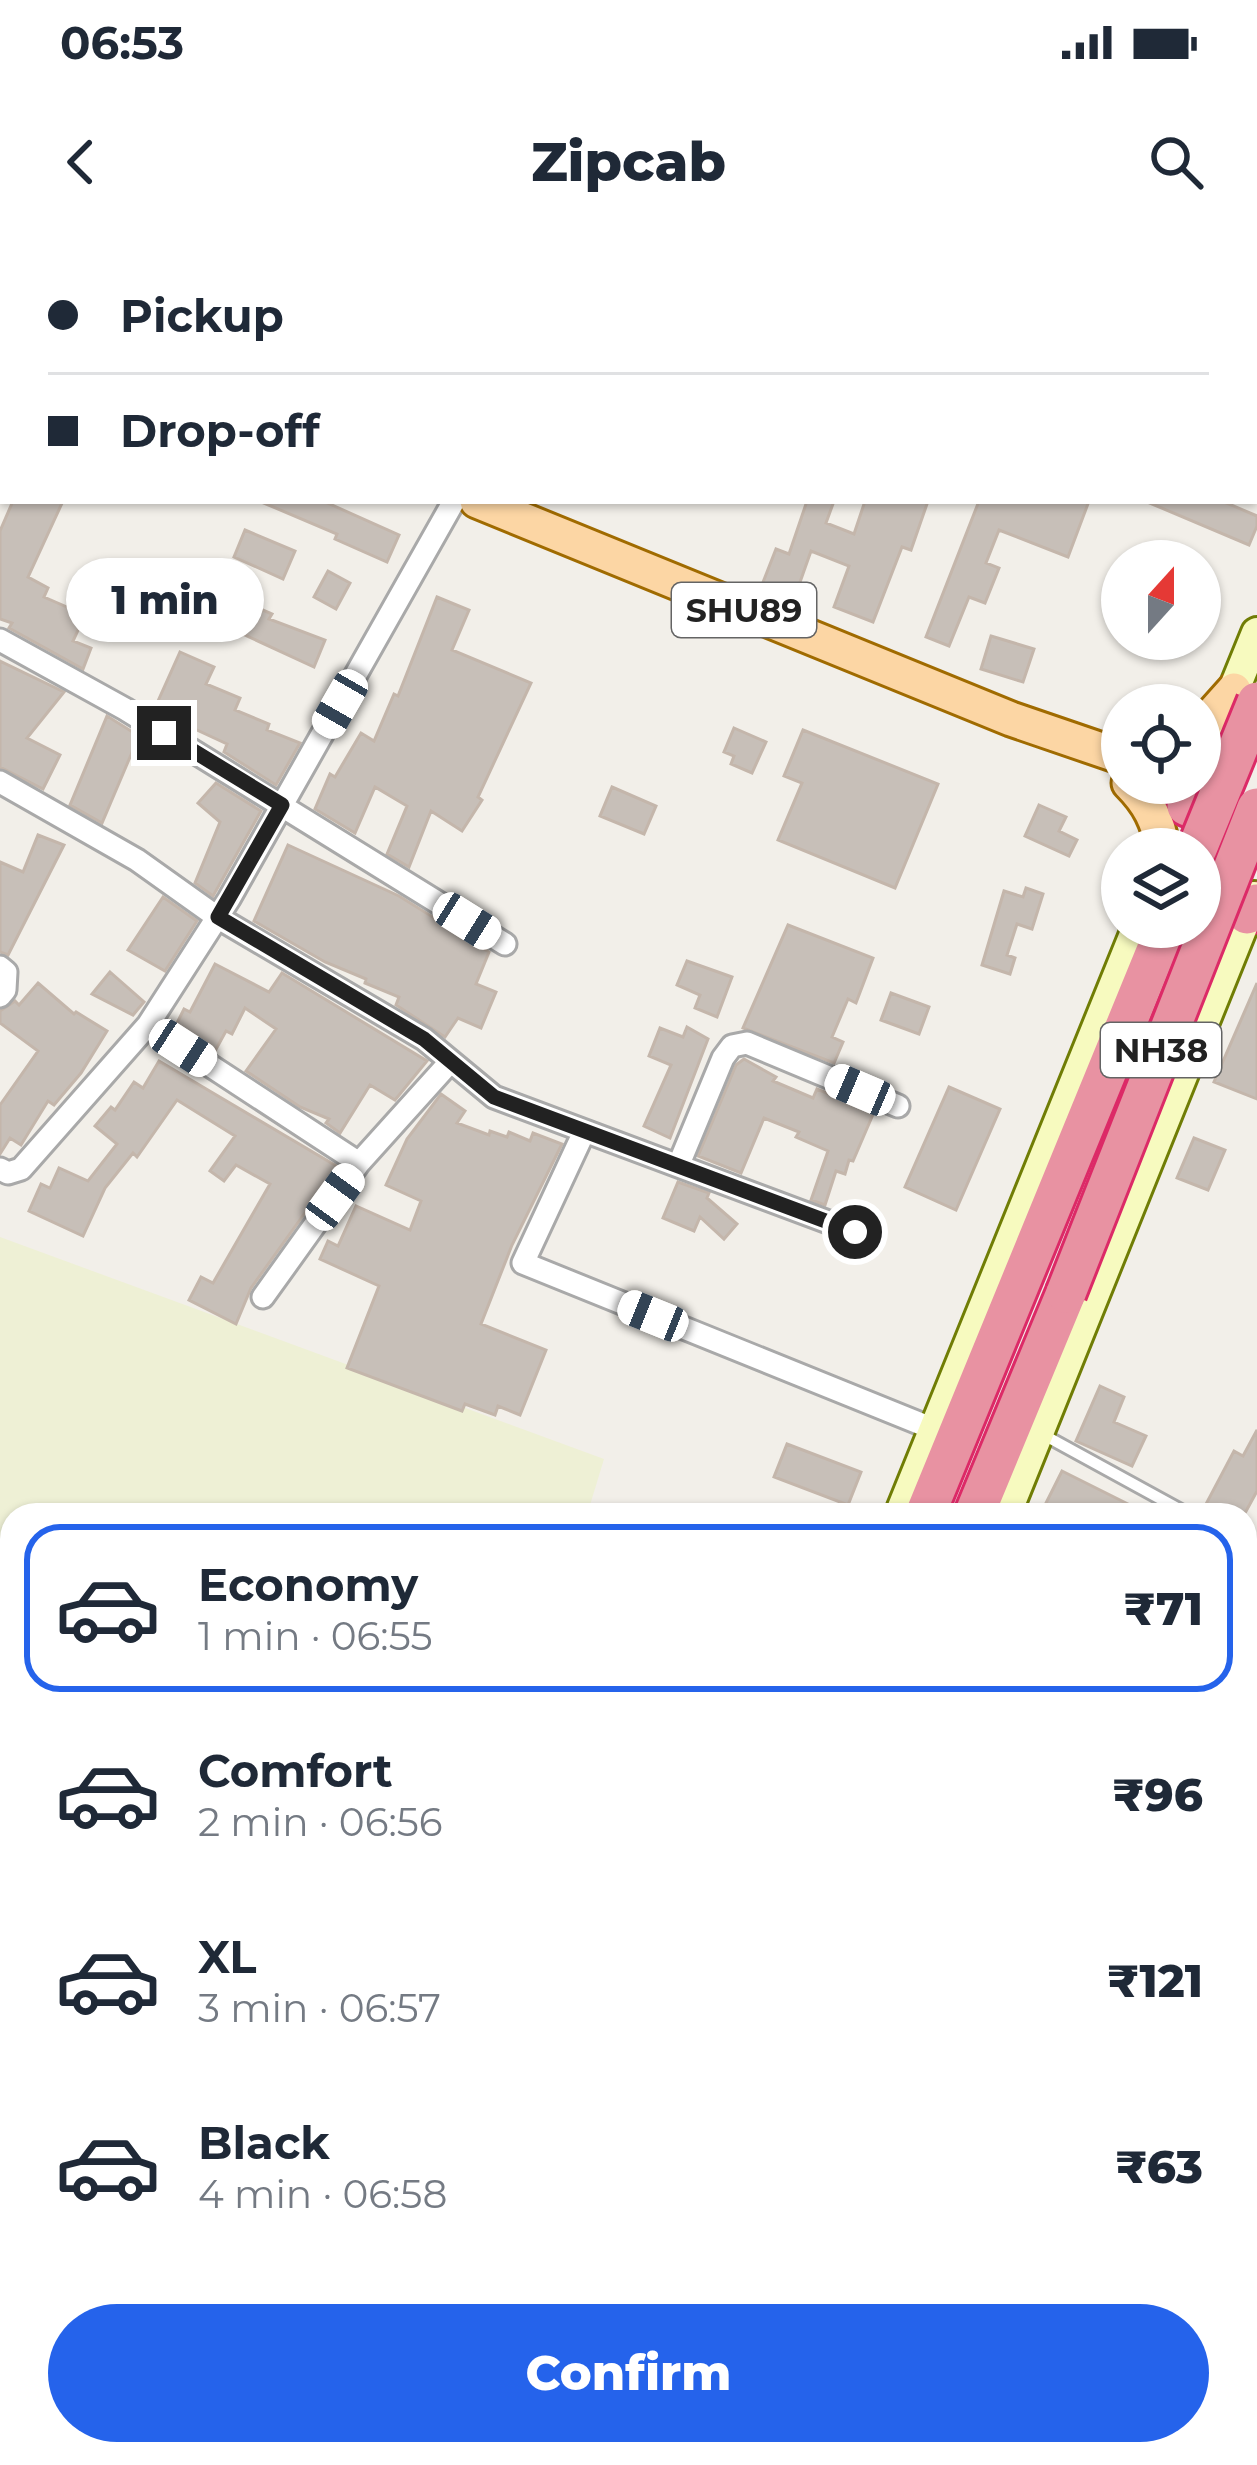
<!DOCTYPE html>
<html lang="en">
<head>
<meta charset="utf-8">
<style>
  :root { --surface:#fff; --page:#f6f6f7; --text:#1f2937; --muted:#747a83; --line:#e0e1e3; --accent:#2563eb }
  body { margin:0; font-family:Montserrat,sans-serif; background:var(--page); color:var(--text); height:100vh; display:flex; flex-direction:column; font-size:45px; white-space:nowrap }
  * { box-sizing:border-box; margin:0 }
  p { font-size:39px; color:var(--muted) }
  .icon { flex:none; width:66px; height:66px; fill:none; stroke:currentColor; stroke-width:2; stroke-linecap:round; stroke-linejoin:round }
  .map { position:relative; flex:1; overflow:hidden }
  .drawer { position:absolute; left:0px; top:1263px; width:1257px; height:963px; display:flex; flex-direction:column; background:var(--surface); border-radius:36px 36px 0 0; box-shadow:0 3px 9px #0004 }
  .drawer>* { flex:none }
  .guide { position:absolute; left:0px; top:0px; width:1257px; height:264px; box-shadow:0 3px 9px #0004; display:grid; align-content:center; height:264px; padding:0 48px; background:var(--surface) }
  .needle { width:78px; rotate:21deg }
  .controls { position:absolute; left:1101px; top:300px; display:grid; gap:24px }
  .controls a { display:grid; place-items:center; width:120px; height:120px; border-radius:50%; background:var(--surface); box-shadow:0 3px 9px #0004; font-size:60px }
  .end { position:absolute; width:54px; height:54px; margin:-27px; border:15px solid #222; background:#fff; box-shadow:0 0 0 6px #fff }
  .from { border-radius:50% }
  .bubble { position:absolute; height:84px; border-radius:42px; background:var(--surface); box-shadow:0 3px 9px #0004; font-size:39px; font-weight:800; line-height:84px; text-align:center }
  .car { position:absolute; width:36px; height:72px; margin:-36px -18px; border-radius:15px; box-shadow:0 0 9px 3px #0007; background:linear-gradient(#fff 24%,#345 0 40%,#fff 0 76%,#345 0 86%,#fff 0) }
  .guide b { display:flex; align-items:center; gap:42px; height:114px; font-size:45px }
  .guide b+b { border-top:3px solid var(--line) }
  .guide i { width:30px; height:30px; background:var(--text) }
  ul { padding:21px 0 0; list-style:none }
  li { display:flex; align-items:center; gap:36px; height:168px; margin:0 24px 18px; padding:0 24px; border:6px solid transparent; border-radius:36px }
  li div { flex:1 }
  li b { display:block; font-size:45px }
  li em { font-style:normal; font-weight:800 }
  li.active { border-color:var(--accent) }
  li>.icon { width:108px; height:108px; stroke-width:1.5 }
  .action { display:flex; gap:24px; margin-top:auto; padding:24px 48px }
  .action a { flex:1; height:138px; border-radius:72px; background:var(--accent); color:#fff; font-size:48px; font-weight:800; line-height:138px; text-align:center }
  .status { display:flex; justify-content:space-between; align-items:center; height:84px; padding:0 60px; background:var(--surface); direction:ltr }
  .status svg { height:33px; fill:currentColor }
  header { display:flex; justify-content:space-between; align-items:center; height:156px; padding:0 48px; background:var(--surface); font-size:54px; font-weight:800 }
  .map>svg:first-child { display:block }
  .farmland { fill:#eef0d5 }
  .building { fill:#c7bfb8; stroke:#c4b6ab; stroke-width:3 }
  .lines { fill:none; stroke-linecap:round; stroke-linejoin:round }
  .lane-casing { stroke:#a9a9a9; stroke-width:16 }
  .street-casing { stroke:#a9a9a9; stroke-width:27 }
  .secondary-casing { stroke:#707d05; stroke-width:36 }
  .primary-casing { stroke:#a06b00; stroke-width:39 }
  .highway-casing { stroke:#dc2a67; stroke-width:45 }
  .lane { stroke:#fff; stroke-width:10 }
  .street { stroke:#fff; stroke-width:21 }
  .secondary { stroke:#f7fabf; stroke-width:30 }
  .primary { stroke:#fcd6a4; stroke-width:33 }
  .highway { stroke:#e892a2; stroke-width:39 }
  .highway-bridge-casing { stroke:#dc2a67; stroke-width:45; stroke-linecap:butt }
  .highway-bridge { stroke:#e892a2; stroke-width:39 }
  .route { stroke:#222; stroke-width:15 }
  .labels { text-anchor:middle; dominant-baseline:central; stroke-width:10; stroke-linejoin:round; paint-order:stroke }
  .shield { fill:#fff; stroke:#646464; stroke-width:3 }
  .shield-label { font-size:33px; font-weight:bold; fill:#222 }
</style>
</head>
<body>
<div class="status"><b>06:53</b><svg viewBox="0 0 49 12"><path d="M0 12V9h3v3zM5 12V6h3v6zM10 12V3h3v9zM15 12V0h3v12zM26 1h20v11H26zM47 4h2v5h-2z"/></svg></div>
<header><svg class="icon" aria-label="back" viewBox="0 0 24 24"><path d="M15 5l-7 7 7 7"/></svg>Zipcab<svg class="icon" aria-label="search" viewBox="0 0 24 24"><circle cx="10" cy="10" r="6"/><path d="M15 15l6 6"/></svg></header>
<div class="map">
<svg width="1257" height="2225" viewBox="0 0 1257 2225">
  <rect width="100%" height="100%" fill="#f2efe9"/>
  <path class="farmland" d="M0,997L604,1219L587,1275H12V2101L0,2096Z
    M1257,1844V2225H1088L1092,2214H1245V1872Z
    M289,2214H468L464,2225H316Z"/>
  <path class="building" d="M13,261H63L28,337L48,348L44,357L85,375L73,401L91,408L83,429L9,388L12,383L0,379V291Z
    M259,261H323L399,295L387,322L335,299L337,294Z
    M807,261H834L826,283L854,294L865,261H928L911,310L902,307L873,382L834,367L849,326L811,311L793,362L760,350L776,309L789,314Z
    M979,261H1089L1068,317L999,290L986,323L999,328L985,363L969,357L949,406L926,397Z
    M1145,261H1222L1257,276V286L1249,305Z
    M245,290L295,311L283,339L234,317Z
    M328,331L350,343L336,369L314,357Z
    M233,357L272,374L269,379L325,400L314,427L221,384Z
    M437,357L469,370L452,410L531,443L478,557L482,560L462,591L431,571L409,627L387,614L407,566L375,547L355,593L315,569L330,534L335,537L361,493L374,501L394,454L398,456Z
    M991,396L1034,409L1023,442L981,429Z
    M180,412L214,427L206,444L240,458L235,470L269,484L267,490L300,503L276,545L224,512L227,504L154,470Z
    M0,421L64,452L27,498L60,515L43,549L0,527Z
    M107,476L139,496L102,583L70,565Z
    M734,488L766,502L752,533L731,524L734,516L724,512Z
    M803,490L938,544L895,648L778,600L802,543L784,536Z
    M216,543L261,571L213,656L195,643L220,582L198,563Z
    M612,547L656,566L644,594L600,576Z
    M1039,565L1066,577L1059,591L1077,600L1069,616L1025,596Z
    M38,595L64,605L8,715L0,712V622L23,632Z
    M288,605L399,656L489,712L476,744L496,752L481,788L458,778L445,797L396,765L399,757L365,743L366,739L325,722L254,681Z
    M1026,648L1043,654L1032,689L1017,684L1007,715L1015,718L1010,734L982,725L1004,651L1023,657Z
    M163,657L197,681L165,731L128,710Z
    M788,685L873,718L856,763L848,759L832,797L843,802L834,823L743,788Z
    M687,721L732,737L717,777L695,768L700,755L677,745Z
    M215,724L269,752L282,733L427,821L395,860L370,845L340,893L326,883L329,879L300,867L246,831L276,789L245,768L232,794L226,791L215,811L176,785L184,769L190,772Z
    M110,732L144,762L133,775L92,754Z
    M38,743L74,774L76,772L107,791L81,833L54,865L48,861L21,905L10,898L0,914V865L38,811L0,783V771L15,761L19,765Z
    M1257,743V859L1214,842Z
    M891,753L929,767L919,794L881,780Z
    M687,787L708,799L670,898L644,886L671,825L649,816L660,788L683,797Z
    M744,819L776,837L773,841L813,858L817,849L874,872L853,921L849,920L845,934L836,931L825,965L811,960L828,911L796,897L799,892L764,878L741,933L698,916L736,825Z
    M159,821L338,927L251,1048L236,1084L189,1060L201,1037L213,1043L270,944L236,925L224,941L210,931L235,896L177,860L137,917L133,913L105,948L83,996L29,971L41,944L50,948L59,928L88,941L117,904L95,886L111,867L115,870L134,842L143,848Z
    M949,847L1000,869L956,970L905,947Z
    M441,854L465,871L457,883L489,895L490,891L507,897L509,892L530,901L533,893L562,904L512,1005L481,1084L546,1110L520,1175L498,1166L495,1175L465,1164L462,1171L347,1128L379,1046L320,1019L328,1001L338,1006L356,966L410,990L421,961L386,945L407,899Z
    M1194,898L1225,910L1208,950L1177,938Z
    M678,942L709,953L707,958L737,984L724,999L700,977L694,991L663,978Z
    M1100,1146L1124,1157L1114,1182L1146,1196L1132,1226L1076,1201Z
    M1257,1190V1251L1244,1275H1227L1206,1264L1234,1211L1243,1216Z
    M787,1204L861,1232L848,1265L774,1237Z
    M1062,1231L1150,1275H1040Z"/>
  <g class="lines">
    <defs>
      <path id="lane" d="M101,3L102,0
        M1042,1194L1190,1275
        M1245,1334L1257,1309
        M1245,1634L1257,1613"/>
      <path id="street" d="M792,0L801,3
        M473,3L474,0
        M955,3L956,0
        M1254,190L1257,191
        M0,400L125,469L505,704
        M0,542L137,620L217,677L424,799L494,857L855,992
        M0,727L6,732L5,750L0,756
        M148,785L359,923
        M584,892L523,1023L936,1190
        M679,924L723,818L732,806L747,803L898,866
        M0,929L8,933L21,929L148,785L229,659L454,261
        M263,1057L359,923L450,822
        M110,2214L136,2225
        M728,2214L763,2225
        M25,2225L29,2214
        M931,2225L935,2214"/>
      <path id="secondary" d="M1200,533L1257,393
        M900,1275L1138,687
        M1005,1275L1254,657
        M504,2225L509,2214
        M608,2225L612,2214"/>
      <path id="primary" d="M0,29L3,30
        M477,261L1011,479L1122,517
        M1200,488L1234,450
        M1129,543C1149,563 1158,581 1163,609
        M1193,543L1196,544"/>
      <path id="highway" d="M1187,566L1257,594
        M1247,674L1257,664
        M925,1275L1166,687
        M974,1275L1066,1053
        M529,2225L534,2214
        M577,2225L582,2214"/>
    </defs>
    <use href="#lane" class="lane-casing"/>
    <use href="#street" class="street-casing"/>
    <use href="#secondary" class="secondary-casing"/>
    <use href="#primary" class="primary-casing"/>
    <use href="#highway" class="highway-casing"/>
    <use href="#lane" class="lane"/>
    <use href="#street" class="street"/>
    <use href="#secondary" class="secondary"/>
    <use href="#primary" class="primary"/>
    <use href="#highway" class="highway"/>
    <defs>
      <path id="highway-bridge" d="M1197,609L1257,462
        M1066,1053L1257,568"/>
    </defs>
    <use href="#highway-bridge" class="highway-bridge-casing"/>
    <use href="#highway-bridge" class="highway-bridge"/>
  </g>
  <g class="lines">
    <path class="route" d="M164,493L282,565L218,677L424,799L494,857L855,992"/>
  </g>
  <g class="labels">
    <g class="shield">
      <rect x="672" y="343" width="144" height="54" rx="9"/>
      <rect x="1101" y="783" width="120" height="54" rx="9"/>
    </g>
    <g class="shield-label">
      <text x="744" y="370">SHU89</text>
      <text x="1161" y="810">NH38</text>
    </g>
  </g>
</svg>
<div class="controls">
<a><svg class="needle" viewBox="-14 -14 28 28"><path d="M0-13l5 13h-10z" fill="#e53935"/><path d="M0 13l5-13h-10z" fill="#747a83"/></svg></a>
<a><svg class="icon" aria-label="locate" viewBox="0 0 24 24"><circle cx="12" cy="12" r="6"/><path d="M12 2v4M12 18v4M2 12h4M18 12h4"/></svg></a>
<a><svg class="icon" aria-label="layers" viewBox="0 0 24 24"><path d="M12 4l9 5-9 5-9-5zM3 14l9 5 9-5"/></svg></a>
</div>
<i class="end from" style="left:855px;top:992px"></i>
<i class="end" style="left:164px;top:493px"></i>
<div class="bubble" style="left:66px;top:318px;width:198px">1 min</div>
<i class="car" style="left:340px;top:464px;rotate:210deg"></i>
<i class="car" style="left:467px;top:681px;rotate:122deg"></i>
<i class="car" style="left:183px;top:808px;rotate:123deg"></i>
<i class="car" style="left:860px;top:850px;rotate:293deg"></i>
<i class="car" style="left:335px;top:957px;rotate:36deg"></i>
<i class="car" style="left:653px;top:1076px;rotate:292deg"></i>
<div class="guide">
<b><i class="from"></i>Pickup</b>
<b><i></i>Drop-off</b>
</div>
<section class="drawer">
<ul>
<li class="active"><svg class="icon" aria-label="car" viewBox="0 0 24 24"><path d="M5 17H2v-5l4-1 3-4h7l3 4 3 1v5h-3M9 17h6M6 11h13"/><circle cx="7" cy="17" r="2"/><circle cx="17" cy="17" r="2"/></svg><div><b>Economy</b><p>1 min · 06:55</p></div><em>₹71</em></li>
<li><svg class="icon" aria-label="car" viewBox="0 0 24 24"><path d="M5 17H2v-5l4-1 3-4h7l3 4 3 1v5h-3M9 17h6M6 11h13"/><circle cx="7" cy="17" r="2"/><circle cx="17" cy="17" r="2"/></svg><div><b>Comfort</b><p>2 min · 06:56</p></div><em>₹96</em></li>
<li><svg class="icon" aria-label="car" viewBox="0 0 24 24"><path d="M5 17H2v-5l4-1 3-4h7l3 4 3 1v5h-3M9 17h6M6 11h13"/><circle cx="7" cy="17" r="2"/><circle cx="17" cy="17" r="2"/></svg><div><b>XL</b><p>3 min · 06:57</p></div><em>₹121</em></li>
<li><svg class="icon" aria-label="car" viewBox="0 0 24 24"><path d="M5 17H2v-5l4-1 3-4h7l3 4 3 1v5h-3M9 17h6M6 11h13"/><circle cx="7" cy="17" r="2"/><circle cx="17" cy="17" r="2"/></svg><div><b>Black</b><p>4 min · 06:58</p></div><em>₹63</em></li>
</ul>
<div class="action"><a>Confirm</a></div>
</section>
</div>
</body>
</html>
